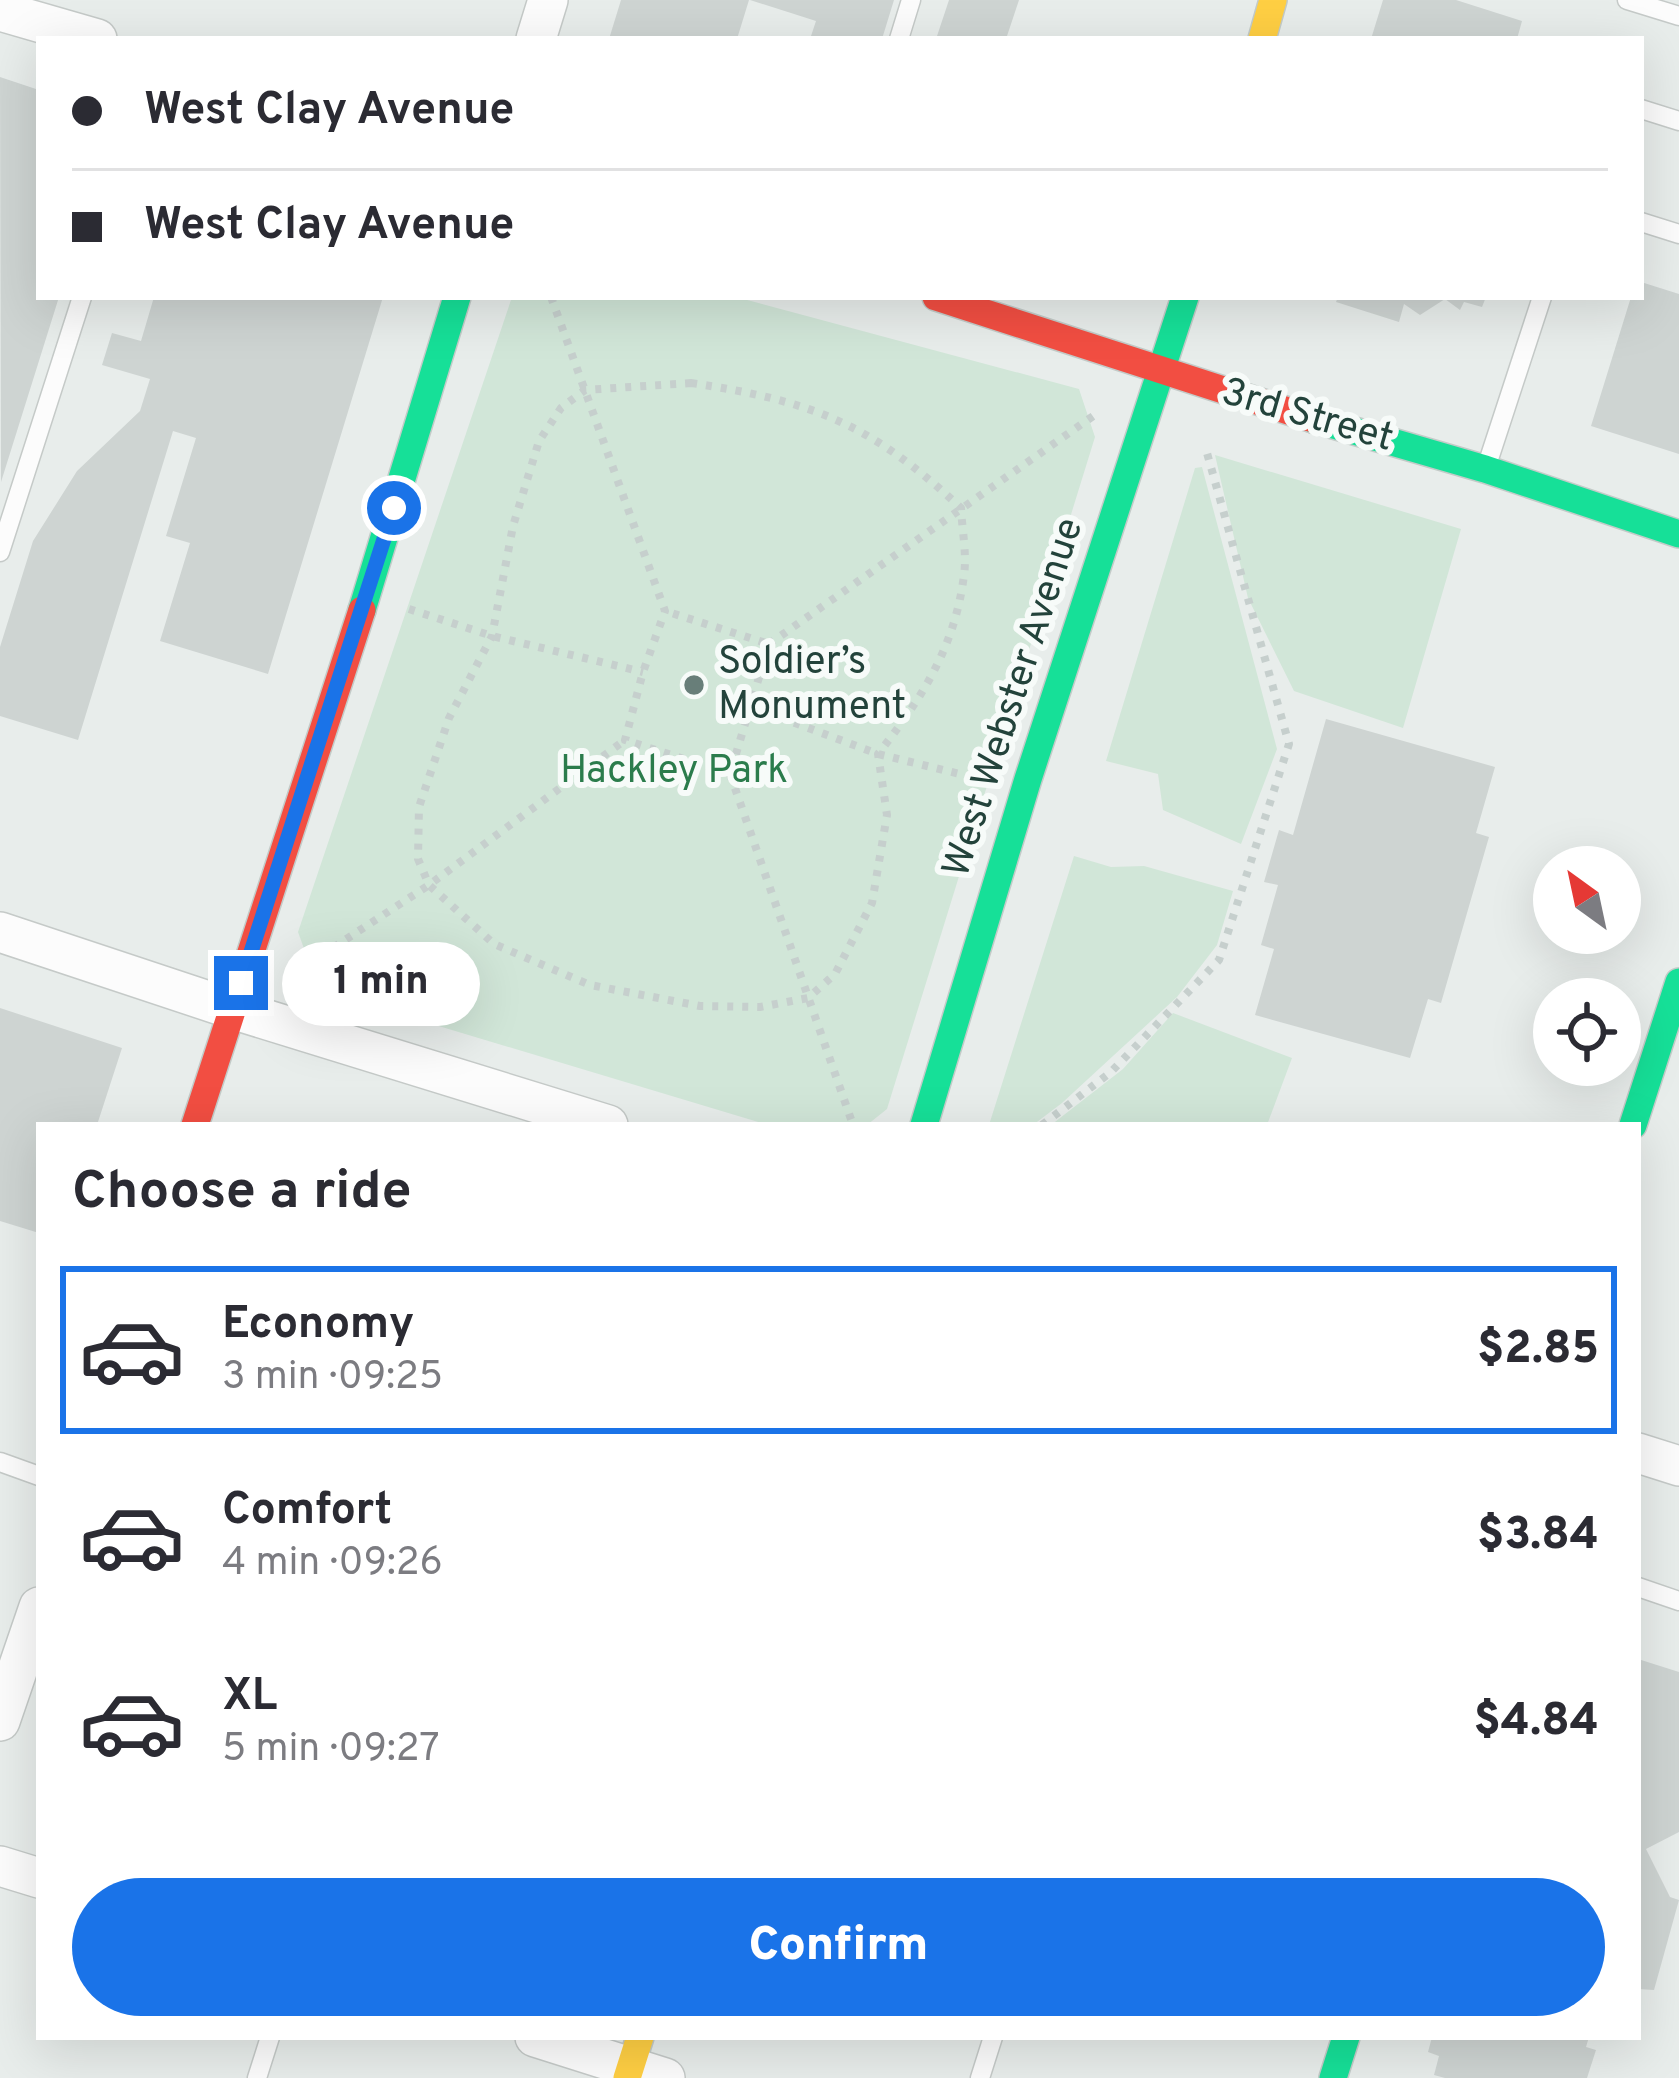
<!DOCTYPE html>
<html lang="en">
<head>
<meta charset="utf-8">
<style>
  :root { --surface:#fff; --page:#f7f7f7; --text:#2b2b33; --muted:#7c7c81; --line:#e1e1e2; --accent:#1a73e8 }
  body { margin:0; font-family:Overpass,sans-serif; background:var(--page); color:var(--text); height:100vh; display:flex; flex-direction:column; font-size:45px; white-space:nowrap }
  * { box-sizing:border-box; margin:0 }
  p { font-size:39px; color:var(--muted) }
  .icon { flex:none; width:66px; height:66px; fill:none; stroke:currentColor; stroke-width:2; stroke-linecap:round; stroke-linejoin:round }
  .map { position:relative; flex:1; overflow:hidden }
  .side { position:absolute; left:36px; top:1122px; width:1605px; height:918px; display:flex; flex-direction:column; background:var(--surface); border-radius:0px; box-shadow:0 12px 48px #0002 }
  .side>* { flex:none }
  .hud { position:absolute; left:36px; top:36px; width:1608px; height:264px; border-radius:0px; box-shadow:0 12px 48px #0002; display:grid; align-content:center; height:264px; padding:0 36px; background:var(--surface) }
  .needle { width:78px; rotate:327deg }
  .buttons { position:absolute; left:1533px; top:846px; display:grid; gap:24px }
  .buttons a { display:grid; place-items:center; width:108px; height:108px; border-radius:50%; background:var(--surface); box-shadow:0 12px 48px #0002; font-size:60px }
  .end { position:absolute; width:54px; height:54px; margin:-27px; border:15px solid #1a73e8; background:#fff; box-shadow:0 0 0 6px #fff }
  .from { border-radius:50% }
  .bubble { position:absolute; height:84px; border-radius:42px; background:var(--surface); box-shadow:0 12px 48px #0002; font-size:39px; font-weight:800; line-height:84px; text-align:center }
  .hud b { display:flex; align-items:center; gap:42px; height:114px; font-size:45px }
  .hud b+b { border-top:3px solid var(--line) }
  .hud i { width:30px; height:30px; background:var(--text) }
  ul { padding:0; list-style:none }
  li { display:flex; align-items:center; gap:36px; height:168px; margin:0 24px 18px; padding:0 12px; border:6px solid transparent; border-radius:0px }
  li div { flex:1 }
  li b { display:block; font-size:45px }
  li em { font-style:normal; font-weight:800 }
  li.current { border-color:var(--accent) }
  li>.icon { width:108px; height:108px; stroke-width:1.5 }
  h2 { padding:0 36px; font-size:54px; line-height:144px }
  .button { display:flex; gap:24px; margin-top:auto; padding:24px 36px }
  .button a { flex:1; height:138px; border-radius:72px; background:var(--accent); color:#fff; font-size:48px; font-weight:800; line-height:138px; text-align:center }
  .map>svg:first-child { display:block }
  .green { fill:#d1e6d8 }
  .building { fill:#ced4d2 }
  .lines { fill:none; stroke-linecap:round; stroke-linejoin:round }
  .lane-casing { stroke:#c5cac8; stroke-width:21 }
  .street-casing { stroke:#c5cac8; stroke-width:42 }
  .fast-casing { stroke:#c3cbc8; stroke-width:30 }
  .slow-casing { stroke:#c3cbc8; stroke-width:30 }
  .jam-casing { stroke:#c3cbc8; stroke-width:30 }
  .path { stroke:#c6cfcd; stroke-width:8; stroke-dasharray:6 9; stroke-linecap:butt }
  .lane { stroke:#fcfcfc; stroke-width:18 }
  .street { stroke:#fcfcfc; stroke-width:39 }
  .fast { stroke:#16e098; stroke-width:27 }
  .slow { stroke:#ffcf43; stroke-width:27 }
  .jam { stroke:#f24e42; stroke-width:27 }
  .route { stroke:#1a73e8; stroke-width:15 }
  .poi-dot { fill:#687e79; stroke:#f7fbf9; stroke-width:4.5 }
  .labels { text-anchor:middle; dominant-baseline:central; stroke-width:12; stroke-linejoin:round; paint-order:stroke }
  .street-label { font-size:39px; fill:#23433b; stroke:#f7fbf9 }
  .poi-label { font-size:39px; fill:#23433b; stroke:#f7fbf9; text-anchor:start }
  .park-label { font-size:39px; fill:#2b7c4c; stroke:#f7fbf9 }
</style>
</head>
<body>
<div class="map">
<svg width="1679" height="2078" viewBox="0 0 1679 2078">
  <rect width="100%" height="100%" fill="#e8edeb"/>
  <path class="green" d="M512,297H736L1079,389L1095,437L887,1109L867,1125H768L319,990L298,932Z
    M1215,455L1461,529L1403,728L1294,691L1248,598Z
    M1202,467L1277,749L1241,844L1163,810L1158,774L1106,761L1195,468Z
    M1074,856L1111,867L1144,866L1233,891L1217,945L1177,997L1062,1103L1033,1125H989Z
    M1173,1013L1292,1058L1267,1125H1051L1123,1069Z"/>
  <path class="building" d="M621,0H749L737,39H609Z
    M750,0H894L882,39H810L816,21Z
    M949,0H1019L1006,39H936Z
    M1383,0H1456L1522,21L1517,39H1371Z
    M0,77L39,90V297H59L1,482Z
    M1641,282L1679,294V454L1591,426L1631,297H1641Z
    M154,297H383L268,674L160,641L190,543L166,536L196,438L173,431L78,740L0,716V647L33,541L77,471L140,411L150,379L102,365L112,333L141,341Z
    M1338,297H1486L1482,307L1464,302L1460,310L1445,299L1420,315L1404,304L1399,322L1336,302Z
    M1326,719L1495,767L1476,833L1489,837L1441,1003L1428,999L1410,1058L1255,1015L1274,949L1261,945L1278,885L1264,882L1279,830L1293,835Z
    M0,1008L122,1048L97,1125H39V1233L0,1221Z
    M1638,1659L1679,1672V1832L1646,1849L1670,1897L1679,1900L1654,1990L1638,1989Z
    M1432,2037H1589L1586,2047L1596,2050L1587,2078H1445L1434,2075L1439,2056L1428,2052Z"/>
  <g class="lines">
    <defs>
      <path id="lane" d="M1627,0L1679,16
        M899,39L911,0
        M1641,109L1679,121
        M1641,222L1679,234
        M1487,465L1542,297
        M0,552L82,297
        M0,1462L39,1476
        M1638,1587L1679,1601
        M257,2078L270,2037
        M980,2078L993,2037"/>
      <path id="street" d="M0,11L97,39
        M536,39L548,0
        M0,932L232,1009L608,1125
        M1638,1453L1679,1466
        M0,1721L39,1607
        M0,1866L39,1878
        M535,2037L665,2078"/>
      <path id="fast" d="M1313,419L1485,469L1679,534
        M362,610L457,297
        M924,1125L1028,779L1185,297
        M1633,1125L1679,982
        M1333,2078L1346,2037"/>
      <path id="slow" d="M1262,39L1273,0
        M627,2078L640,2037"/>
      <path id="jam" d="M936,297L1313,419
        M195,1125L362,610"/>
    </defs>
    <use href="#lane" class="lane-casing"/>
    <use href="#street" class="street-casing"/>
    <use href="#fast" class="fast-casing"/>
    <use href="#slow" class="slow-casing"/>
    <use href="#jam" class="jam-casing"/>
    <path class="path" d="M551,297L665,611L643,672L625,740L730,774L769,644L665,611
      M691,383C812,401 870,423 961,508C962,529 967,554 964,575C955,647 922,698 878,754L887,815L872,903L835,974L808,998L760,1007L700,1006L590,985L494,944L429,885L418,859L419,807L449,718L492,636L513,526L539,441L561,408L585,390Z
      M409,609L492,636L643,672
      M769,644L1096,414
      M752,707L878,754L976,778
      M730,774L853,1125
      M296,972L429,885L625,740
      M1042,1125L1111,1072L1219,960L1289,744L1205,446"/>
    <use href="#lane" class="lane"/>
    <use href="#street" class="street"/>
    <use href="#fast" class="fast"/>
    <use href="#slow" class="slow"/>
    <use href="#jam" class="jam"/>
  </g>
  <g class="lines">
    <path class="route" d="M241,983L394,508"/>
  </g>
  <circle class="poi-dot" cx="694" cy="685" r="12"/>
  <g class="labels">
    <g class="street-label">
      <text transform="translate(1307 417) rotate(16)">3rd Street</text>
      <text transform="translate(1015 698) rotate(-72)">West Webster Avenue</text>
    </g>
    <g class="poi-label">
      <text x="718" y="663">Soldier’s<tspan x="718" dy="45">Monument</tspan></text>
    </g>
    <g class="park-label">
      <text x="674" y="772">Hackley Park</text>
    </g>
  </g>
</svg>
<div class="buttons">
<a><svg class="needle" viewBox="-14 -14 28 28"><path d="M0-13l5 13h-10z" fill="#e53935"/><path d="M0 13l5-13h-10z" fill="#7c7c81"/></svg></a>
<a><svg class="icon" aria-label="locate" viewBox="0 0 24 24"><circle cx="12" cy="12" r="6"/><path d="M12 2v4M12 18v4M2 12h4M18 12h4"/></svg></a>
</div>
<i class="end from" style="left:394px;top:508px"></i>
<i class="end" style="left:241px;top:983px"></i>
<div class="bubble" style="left:282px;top:942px;width:198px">1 min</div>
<div class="hud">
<b><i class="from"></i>West Clay Avenue</b>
<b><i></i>West Clay Avenue</b>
</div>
<section class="side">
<h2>Choose a ride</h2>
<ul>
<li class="current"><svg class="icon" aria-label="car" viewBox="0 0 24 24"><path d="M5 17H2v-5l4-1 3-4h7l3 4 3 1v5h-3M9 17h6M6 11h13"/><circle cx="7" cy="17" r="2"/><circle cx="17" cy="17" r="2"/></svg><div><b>Economy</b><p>3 min · 09:25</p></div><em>$2.85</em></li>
<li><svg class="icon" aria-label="car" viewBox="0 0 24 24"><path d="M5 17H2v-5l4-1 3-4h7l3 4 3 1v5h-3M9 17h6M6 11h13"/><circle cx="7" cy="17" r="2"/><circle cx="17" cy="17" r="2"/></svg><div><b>Comfort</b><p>4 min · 09:26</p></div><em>$3.84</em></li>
<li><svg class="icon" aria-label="car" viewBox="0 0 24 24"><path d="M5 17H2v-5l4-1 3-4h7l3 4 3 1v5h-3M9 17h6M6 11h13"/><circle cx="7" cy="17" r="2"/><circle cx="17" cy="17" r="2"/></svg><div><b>XL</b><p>5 min · 09:27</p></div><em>$4.84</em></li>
</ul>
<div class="button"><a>Confirm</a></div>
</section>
</div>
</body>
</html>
